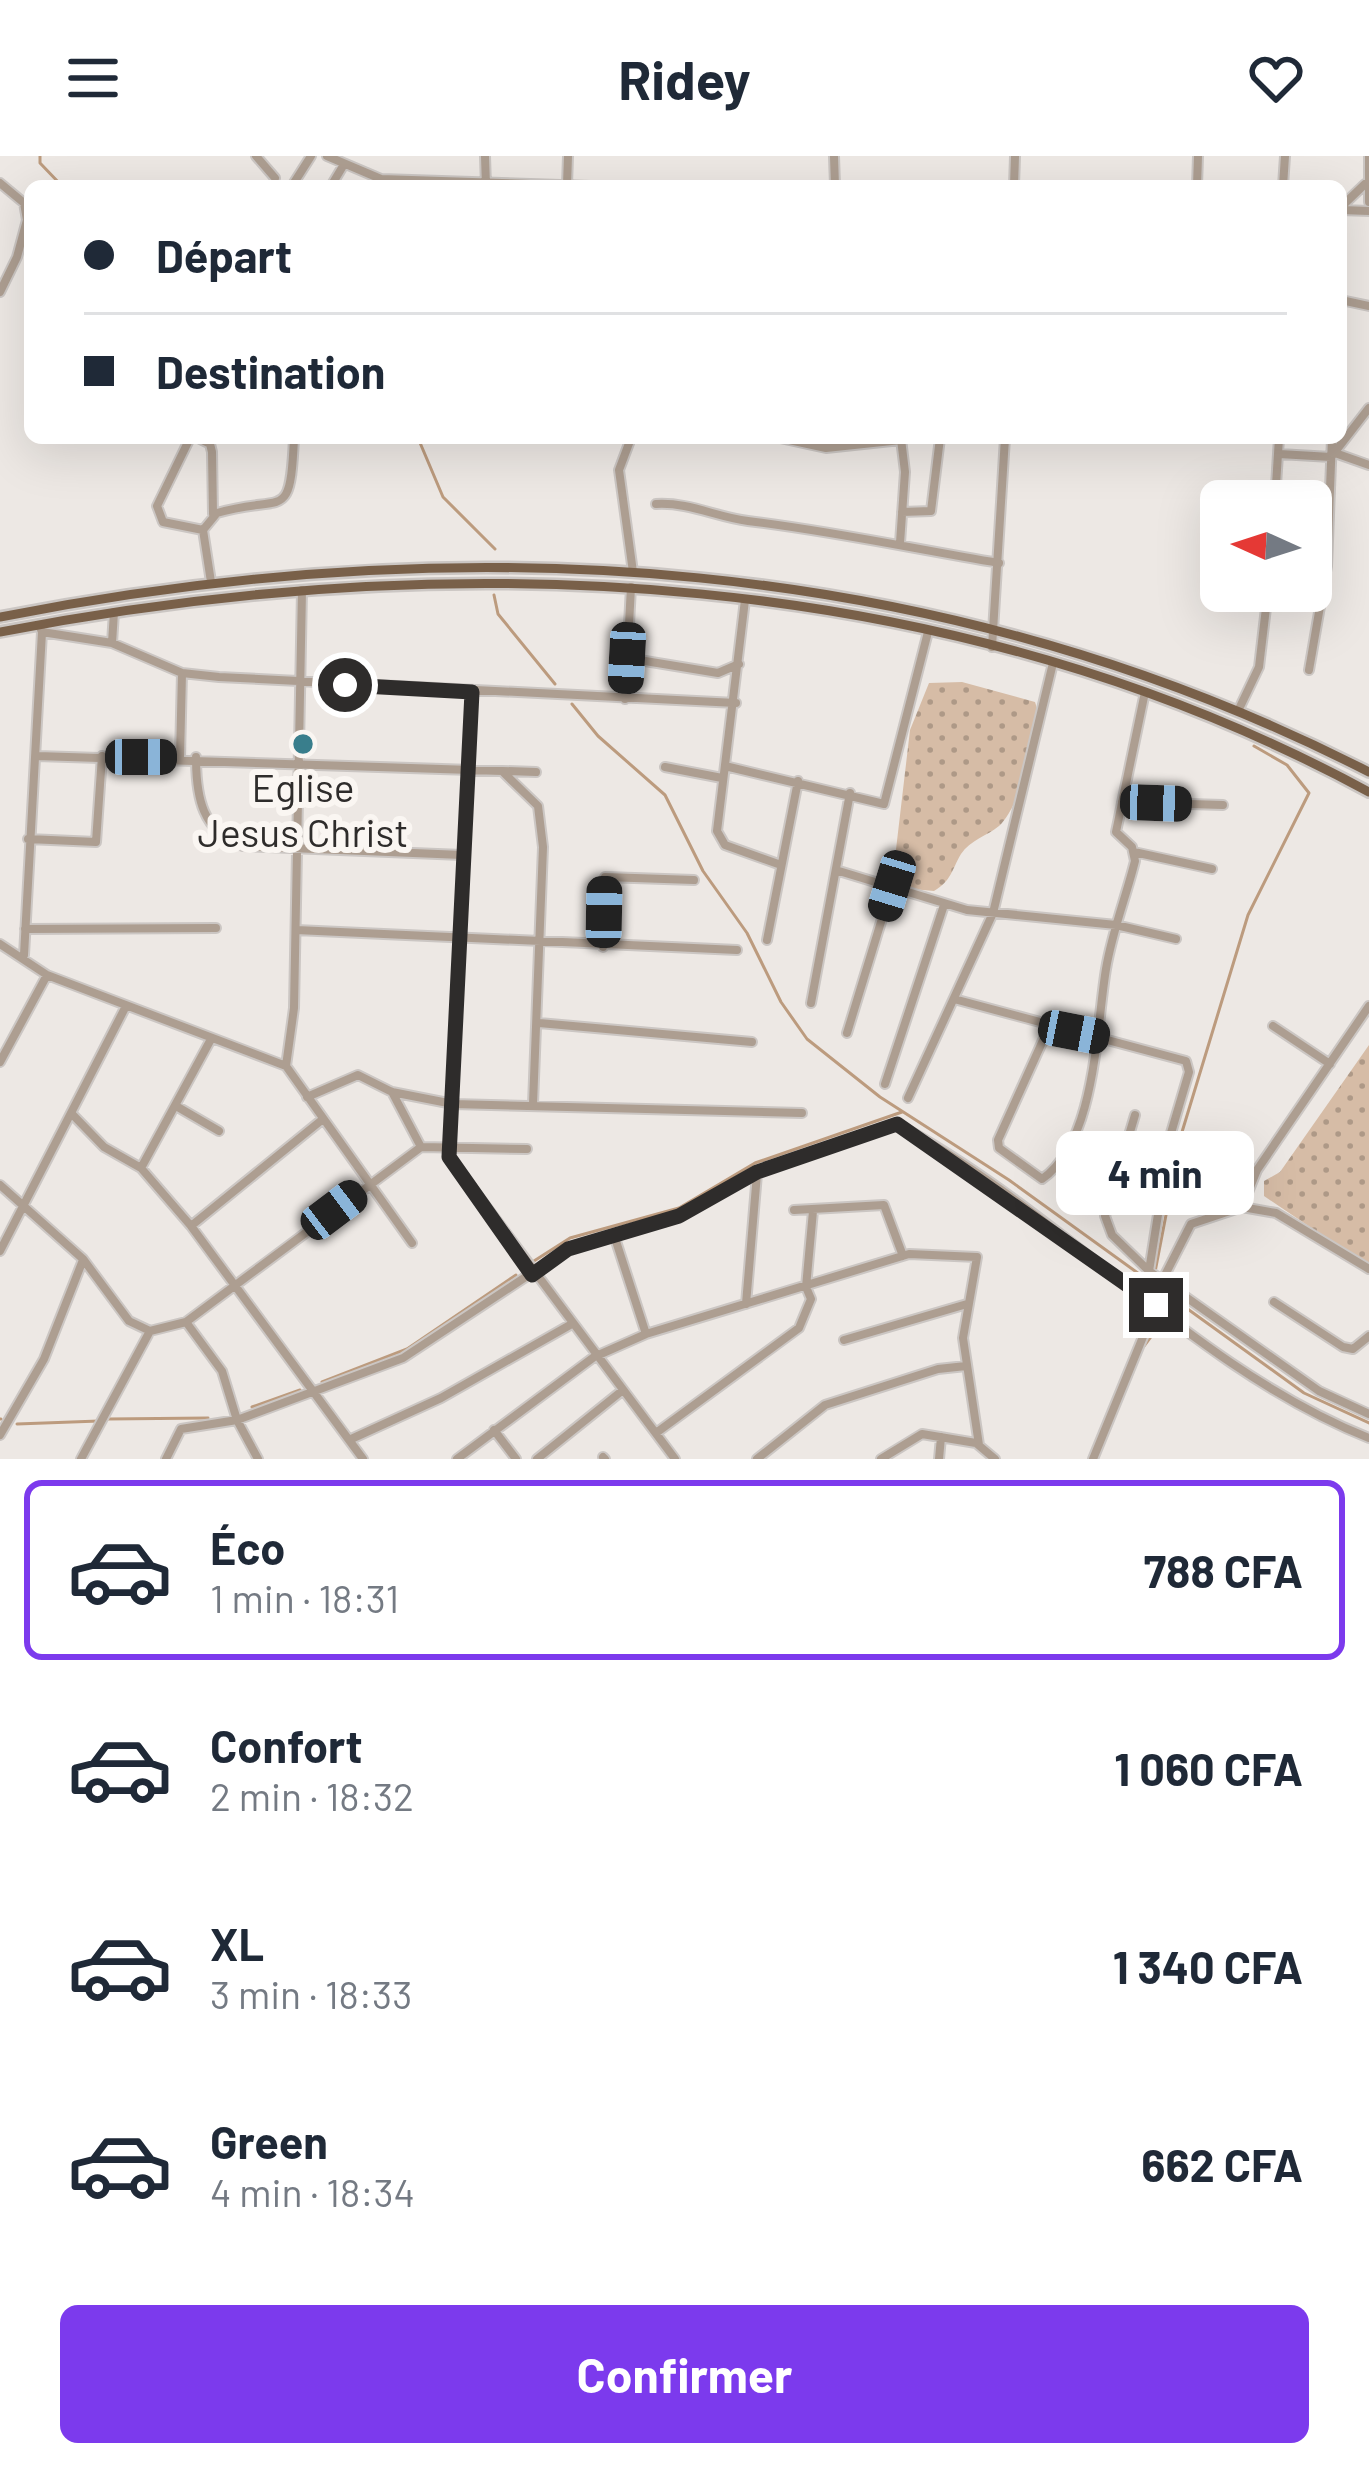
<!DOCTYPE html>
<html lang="fr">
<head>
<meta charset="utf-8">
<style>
  :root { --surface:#fff; --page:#f6f6f7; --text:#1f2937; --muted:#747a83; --line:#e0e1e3; --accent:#7c3aed }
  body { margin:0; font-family:Barlow,sans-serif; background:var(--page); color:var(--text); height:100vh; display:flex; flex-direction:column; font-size:45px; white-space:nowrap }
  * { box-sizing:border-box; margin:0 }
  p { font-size:39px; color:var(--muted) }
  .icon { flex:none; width:66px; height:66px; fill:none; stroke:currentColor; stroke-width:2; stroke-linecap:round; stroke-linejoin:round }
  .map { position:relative; height:1303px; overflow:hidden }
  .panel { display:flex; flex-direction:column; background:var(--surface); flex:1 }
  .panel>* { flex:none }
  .banner { position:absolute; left:24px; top:24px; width:1323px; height:264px; border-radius:18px; box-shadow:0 12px 48px #0002; display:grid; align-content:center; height:264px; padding:0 60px; background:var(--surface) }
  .needle { width:78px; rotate:273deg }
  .buttons { position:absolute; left:1200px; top:324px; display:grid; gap:24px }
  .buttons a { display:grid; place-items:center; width:132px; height:132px; border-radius:18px; background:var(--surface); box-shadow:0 12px 48px #0002; font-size:60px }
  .end { position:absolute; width:54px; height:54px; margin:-27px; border:15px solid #2e2c2b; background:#fff; box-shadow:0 0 0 6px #fff }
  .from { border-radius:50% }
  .bubble { position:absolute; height:84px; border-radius:18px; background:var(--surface); box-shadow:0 12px 48px #0002; font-size:39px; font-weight:700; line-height:84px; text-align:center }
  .car { position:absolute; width:36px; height:72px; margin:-36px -18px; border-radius:15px; box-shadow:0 0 9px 3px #0007; background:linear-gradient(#222 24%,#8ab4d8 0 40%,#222 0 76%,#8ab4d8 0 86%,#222 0) }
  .banner b { display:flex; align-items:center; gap:42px; height:114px; font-size:45px }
  .banner b+b { border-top:3px solid var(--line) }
  .banner i { width:30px; height:30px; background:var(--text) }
  ul { padding:21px 0 0; list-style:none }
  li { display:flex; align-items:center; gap:36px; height:180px; margin:0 24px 18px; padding:0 36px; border:6px solid transparent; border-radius:18px }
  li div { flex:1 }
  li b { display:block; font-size:45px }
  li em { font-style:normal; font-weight:700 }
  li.selected { border-color:var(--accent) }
  li>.icon { width:108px; height:108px; stroke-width:1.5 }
  .cta { display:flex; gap:24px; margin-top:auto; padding:24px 60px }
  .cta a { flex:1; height:138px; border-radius:18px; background:var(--accent); color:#fff; font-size:48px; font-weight:700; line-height:138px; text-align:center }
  header { display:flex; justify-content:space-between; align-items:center; height:156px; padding:0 60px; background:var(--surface); font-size:54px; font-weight:700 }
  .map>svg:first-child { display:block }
  .grass { fill:url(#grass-dots) }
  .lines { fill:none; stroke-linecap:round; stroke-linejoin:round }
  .stream { stroke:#bc9b7e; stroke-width:3 }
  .minor-casing { stroke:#cbc6c3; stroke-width:12 }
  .major-casing { stroke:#cbc6c3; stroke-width:14 }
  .minor { stroke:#ad9e91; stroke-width:8 }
  .major { stroke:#796049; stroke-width:9 }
  .route { stroke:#2e2c2b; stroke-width:15 }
  .poi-dot { fill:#397e8c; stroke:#faf6f2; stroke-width:4.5 }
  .labels { text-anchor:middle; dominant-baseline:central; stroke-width:12; stroke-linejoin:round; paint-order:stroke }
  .poi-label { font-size:39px; fill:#2e2c2b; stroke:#faf6f2 }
</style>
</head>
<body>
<header><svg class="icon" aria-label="menu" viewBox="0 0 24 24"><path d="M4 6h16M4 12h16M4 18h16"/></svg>Ridey<svg class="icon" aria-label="heart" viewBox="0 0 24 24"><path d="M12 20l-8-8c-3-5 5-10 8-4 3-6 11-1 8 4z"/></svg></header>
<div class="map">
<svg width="1369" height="1303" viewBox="0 0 1369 1303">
  <defs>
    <pattern id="grass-dots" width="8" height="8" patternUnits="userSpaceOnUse" patternTransform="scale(3)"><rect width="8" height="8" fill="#d6bca6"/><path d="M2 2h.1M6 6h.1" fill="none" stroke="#ae9987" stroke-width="1.8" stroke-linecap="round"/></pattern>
  </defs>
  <rect width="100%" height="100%" fill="#ede8e4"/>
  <path class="grass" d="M962,526L1035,546C1045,570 1019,652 999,670C987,680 970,684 961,698C951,715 952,724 934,735L912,733L893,719L910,574L929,527Z
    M1369,889V1111L1264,1040V1025L1280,1016Z"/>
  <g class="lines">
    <path class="stream" d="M40,0V7L62,30
      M418,282L443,341L495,393
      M494,439L498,458L555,528
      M572,548L598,580L665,639L703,715L747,777L781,846L807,883L880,941L1009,1024L1304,1237L1369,1267
      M534,1105L570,1082L679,1052L755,1007L902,956
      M1155,1116L1182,976L1248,759L1309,637L1287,609L1254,590
      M1144,1190L1164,1163
      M322,1226L407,1193L516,1119
      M252,1251L300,1234
      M0,1263H1
      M108,1263L208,1262
      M17,1268L99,1265"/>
    <defs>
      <path id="minor" d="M256,0L275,22
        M327,0L381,23L591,30
        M485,0L486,30
        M834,0L835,30
        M1369,0V46
        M0,27L24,47L27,64L17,101L0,136
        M567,29L568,0
        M292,30L311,0
        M331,30L343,10
        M1014,30L1015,0
        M1197,30L1198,0
        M1283,30L1285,0
        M1341,51L1365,28
        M1341,54L1369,55
        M1341,144L1369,150
        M190,282L157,350L163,366L203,374L211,426
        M198,282L210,288L212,296L213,358
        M631,282L619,314L633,416
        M780,282L826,292L901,284
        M1335,297L1369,309
        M1279,298L1331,301L1369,252
        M1275,345L1279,282
        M656,348C689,346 716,361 748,365C832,375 915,393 999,407
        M902,356L931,355L940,282
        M203,374L217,357C284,337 290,369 294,282
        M900,387L905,316L901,283
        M302,434L294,852L286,910L412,1087
        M745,444L717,675L725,689L781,709
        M39,469L42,476L112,487L182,517L219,521L736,547
        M112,487L114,456
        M992,491L1005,282
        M627,502L718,517L739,508
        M1309,514L1327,410L1332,282
        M472,536L449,1001L675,1303
        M625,543L631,431
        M1239,553L1259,511L1268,435
        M37,600L536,616
        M180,601L182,517
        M196,601C196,641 202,676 243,690L462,699
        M725,610L884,648L928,476
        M665,611L722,622
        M504,617L538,650L543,691L533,948
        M1122,646L1223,649
        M28,683L96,686L102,600
        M1134,696L1212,713
        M839,715L967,754L1116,769L1176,783
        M25,773L216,772
        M296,774L737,794
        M767,784L798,625
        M0,788L47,819L286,910
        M603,791L605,721L694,724
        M24,799L42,476
        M954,843L1186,905L1189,916L1171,977L1149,1115L1319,1235L1369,1258
        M811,847L850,637
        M539,867L752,886
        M1273,870L1330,908
        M1049,871L998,984L999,992L1042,1023C1096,986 1096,872 1106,813C1112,776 1126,741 1135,705L1132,691L1116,676L1145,536
        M847,877L892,730
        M0,906L47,819
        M885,928L944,749
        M392,936L421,991
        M307,941L358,919L392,936L453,948L802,957
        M908,942L993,757L1053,507
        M176,950L219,975
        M72,958L104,991L141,1012L191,1070L363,1303
        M1135,959L1105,1060L1112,1079L1148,1114
        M141,1012L210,885
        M0,1029L83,1103L129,1165L150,1175L186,1166L222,1215L237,1264L258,1303
        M1242,1051L1276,1057L1369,1113
        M794,1054L884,1049L903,1100
        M191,1070L323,963
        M614,1079L646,1178
        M0,1095L126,850
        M1163,1123L1191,1068L1242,1051L1257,1014L1369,850
        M1274,1146L1343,1191L1353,1193L1369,1180
        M746,1148L757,1018
        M186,1166L421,991L527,993
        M844,1184L967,1148
        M494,1274L516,1303
        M656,1277L799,1172L811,1143L806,1131L813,1055
        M0,1279L44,1203L83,1104
        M349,1284L441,1242L570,1169
        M603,1301L605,1303
        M81,1303L150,1175
        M166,1303L181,1273L237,1264L403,1202L568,1093L679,1060L757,1016L897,968C1060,1055 1197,1214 1369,1282
        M457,1303L594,1201L646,1178L909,1098L977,1101L963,1182L979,1289
        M537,1303L623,1234
        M757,1303L825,1249L938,1213L966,1210
        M881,1303L922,1278L976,1287L995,1303
        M939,1303L941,1281
        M1093,1303L1156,1149"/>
      <path id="major" d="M0,461C467,369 940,397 1369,616
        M0,476C459,387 952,410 1369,636"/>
    </defs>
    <use href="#minor" class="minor-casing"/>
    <use href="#major" class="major-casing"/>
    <use href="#minor" class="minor"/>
    <use href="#major" class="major"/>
  </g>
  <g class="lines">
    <path class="route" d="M345,529L472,536L449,1001L532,1119L568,1093L679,1060L757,1016L897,968L1156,1149"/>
  </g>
  <circle class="poi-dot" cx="303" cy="588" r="12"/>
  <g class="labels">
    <g class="poi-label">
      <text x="303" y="630">Eglise<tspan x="303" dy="45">Jesus Christ</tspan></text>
    </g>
  </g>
</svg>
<div class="buttons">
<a><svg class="needle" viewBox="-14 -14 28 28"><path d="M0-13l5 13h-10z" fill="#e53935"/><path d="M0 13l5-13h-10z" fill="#747a83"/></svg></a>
</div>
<i class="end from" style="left:345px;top:529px"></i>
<i class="end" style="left:1156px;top:1149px"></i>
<div class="bubble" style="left:1056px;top:975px;width:198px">4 min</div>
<i class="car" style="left:627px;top:502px;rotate:183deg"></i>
<i class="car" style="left:141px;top:601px;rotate:90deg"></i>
<i class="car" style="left:1156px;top:647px;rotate:92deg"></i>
<i class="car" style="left:892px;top:730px;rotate:197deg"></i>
<i class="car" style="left:604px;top:756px;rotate:1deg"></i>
<i class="car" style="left:1074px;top:876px;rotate:101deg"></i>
<i class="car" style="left:334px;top:1054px;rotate:53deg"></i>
<div class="banner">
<b><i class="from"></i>Départ</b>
<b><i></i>Destination</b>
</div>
</div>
<section class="panel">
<ul>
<li class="selected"><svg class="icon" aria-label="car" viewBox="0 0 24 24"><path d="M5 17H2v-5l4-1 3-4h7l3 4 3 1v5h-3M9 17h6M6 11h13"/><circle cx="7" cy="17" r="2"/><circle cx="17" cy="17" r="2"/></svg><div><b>Éco</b><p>1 min · 18:31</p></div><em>788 CFA</em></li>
<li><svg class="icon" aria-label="car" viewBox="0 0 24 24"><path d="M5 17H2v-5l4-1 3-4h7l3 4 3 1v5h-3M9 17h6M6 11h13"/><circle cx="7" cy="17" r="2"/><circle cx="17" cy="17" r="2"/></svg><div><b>Confort</b><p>2 min · 18:32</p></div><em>1 060 CFA</em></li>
<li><svg class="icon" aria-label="car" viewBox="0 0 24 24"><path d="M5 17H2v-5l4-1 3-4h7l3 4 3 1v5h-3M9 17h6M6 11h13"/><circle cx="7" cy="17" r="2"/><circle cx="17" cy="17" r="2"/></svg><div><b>XL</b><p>3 min · 18:33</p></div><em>1 340 CFA</em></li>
<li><svg class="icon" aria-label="car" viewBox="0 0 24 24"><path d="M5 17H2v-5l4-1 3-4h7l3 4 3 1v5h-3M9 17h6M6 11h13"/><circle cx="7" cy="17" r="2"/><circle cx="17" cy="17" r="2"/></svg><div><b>Green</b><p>4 min · 18:34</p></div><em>662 CFA</em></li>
</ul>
<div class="cta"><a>Confirmer</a></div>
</section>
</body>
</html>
